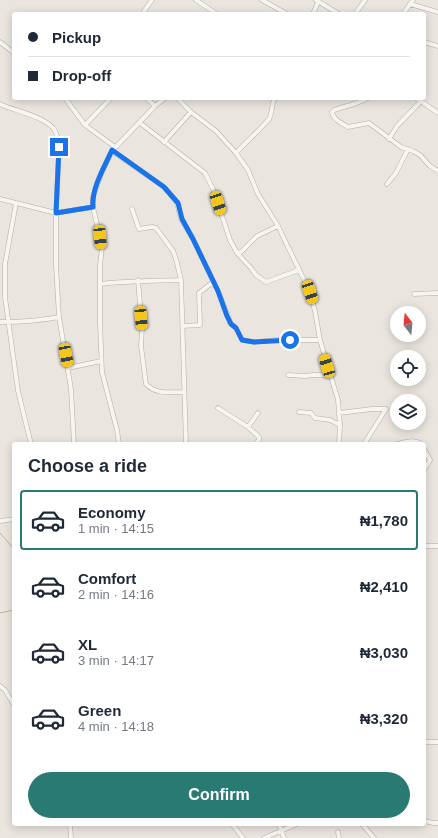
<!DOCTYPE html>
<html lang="en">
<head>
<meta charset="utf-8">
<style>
  :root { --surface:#fff; --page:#f2f2f3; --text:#1f2937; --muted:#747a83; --line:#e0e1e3; --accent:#297a73 }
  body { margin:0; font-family:Helvetica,sans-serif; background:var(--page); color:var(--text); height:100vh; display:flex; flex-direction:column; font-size:15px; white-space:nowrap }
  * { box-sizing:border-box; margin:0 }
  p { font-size:13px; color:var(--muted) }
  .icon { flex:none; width:22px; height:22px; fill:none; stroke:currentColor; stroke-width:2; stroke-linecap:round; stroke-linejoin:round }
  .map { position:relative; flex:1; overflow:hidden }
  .sheet { position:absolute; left:12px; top:442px; width:414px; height:384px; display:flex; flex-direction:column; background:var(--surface); border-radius:4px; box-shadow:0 2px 10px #0003 }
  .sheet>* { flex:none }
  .top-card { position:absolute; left:12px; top:12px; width:414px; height:88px; border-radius:4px; box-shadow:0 2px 10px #0003; display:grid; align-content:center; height:88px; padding:0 16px; background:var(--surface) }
  .needle { width:26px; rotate:344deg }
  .fabs { position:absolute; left:390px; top:306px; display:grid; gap:8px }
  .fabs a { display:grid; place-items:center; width:36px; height:36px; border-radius:50%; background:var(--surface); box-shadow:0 2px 10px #0003; font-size:20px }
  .end { position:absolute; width:18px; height:18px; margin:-9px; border:5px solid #1a73e8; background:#fff; box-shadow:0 0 0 2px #fff }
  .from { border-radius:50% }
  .car { position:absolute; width:12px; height:24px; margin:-12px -6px; border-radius:5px; box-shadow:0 0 3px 1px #0007; background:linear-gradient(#f5c518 24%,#345 0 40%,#f5c518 0 76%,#345 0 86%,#f5c518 0) }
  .top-card b { display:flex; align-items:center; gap:14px; height:38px; font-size:15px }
  .top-card b+b { border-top:1px solid var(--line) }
  .top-card i { width:10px; height:10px; background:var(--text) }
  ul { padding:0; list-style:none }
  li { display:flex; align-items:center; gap:12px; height:60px; margin:0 8px 6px; padding:0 8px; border:2px solid transparent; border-radius:4px }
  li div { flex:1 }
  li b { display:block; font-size:15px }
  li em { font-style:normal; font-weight:800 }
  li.on { border-color:var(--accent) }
  li>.icon { width:36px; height:36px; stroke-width:1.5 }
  h2 { padding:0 16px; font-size:18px; line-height:48px }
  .action { display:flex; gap:8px; margin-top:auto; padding:8px 16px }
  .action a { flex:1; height:46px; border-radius:24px; background:var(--accent); color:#fff; font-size:16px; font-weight:800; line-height:46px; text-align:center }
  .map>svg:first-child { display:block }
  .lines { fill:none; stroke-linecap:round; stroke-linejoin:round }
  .stream { stroke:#cdb096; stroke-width:1 }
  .street-casing { stroke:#b4ada4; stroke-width:5 }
  .street { stroke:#f7f5f2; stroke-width:4 }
  .route { stroke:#1a73e8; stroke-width:5 }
</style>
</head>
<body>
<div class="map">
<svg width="438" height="838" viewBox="0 0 438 838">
  <rect width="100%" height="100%" fill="#eae5df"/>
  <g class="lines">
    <path class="stream" d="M0,533L14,549
      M0,613L14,610"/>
    <defs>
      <path id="street" d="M196,0L217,14
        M262,0L287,14
        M316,0L339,14
        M410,4L438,12
        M142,14L152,0
        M313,14L318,2
        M355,14L365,0
        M403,14L413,0
        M0,42L14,53
        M424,42L438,46
        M65,98L85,125L115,147
        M146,98L155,106
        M177,98L191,112L216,131L236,153L248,170L258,194L278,226L288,247L310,292L315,311L320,340L338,400L340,425L339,444
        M368,98L357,103L334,110L332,112C333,120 342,123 348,127L369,123L401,147L413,151L420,155L430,166L438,171
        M416,98L438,113
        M0,104C14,111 48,117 55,131C58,136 58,142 59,147L56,213V265L59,317L71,389L74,444
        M140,123L205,173L213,189L230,240L237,253L251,268L256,275L266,282L299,270
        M85,125L111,98
        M389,139L397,126L421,101
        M164,142L191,112
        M112,151L164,187L177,203L181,219L193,239L218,291L231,324
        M236,153C246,142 260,130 269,119C273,112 271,104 275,98
        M387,184L396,173L408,149
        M0,199L56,213L93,207
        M16,203L5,264V297L18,391L31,444
        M132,209L139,229L152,227L156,228L173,251L176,259L181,280L186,444
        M237,253L241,252L257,236L278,226
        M138,280L142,328L141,346L146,384C156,395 171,392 184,392
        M101,284C128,281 154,281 181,280
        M414,294L438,293
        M0,322C20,322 39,321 59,317
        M230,323L236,328L242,340L254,342L277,340H320
        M183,326L200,325L199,293L213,282V284
        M68,368L101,361
        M288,375L305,376L313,375H330
        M218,408L248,427L259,437V440L255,444
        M299,412L311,413L315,418L330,420L340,425
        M339,413L372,409H386L364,444
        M248,427L258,413
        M119,444L117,430L102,372L100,322V266L102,247L93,207V197L102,172L112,151L155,106L165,98
        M397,444C405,442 415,439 421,444
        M424,449L430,460L424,470
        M0,521L14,519
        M424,546H438
        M0,686L5,690L14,705
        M424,742H438
        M424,821L434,823H438
        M70,824L71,838
        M232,824L243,838
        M279,824L284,838
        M362,824L374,838
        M338,832L339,838
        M264,838L297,824"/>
    </defs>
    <use href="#street" class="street-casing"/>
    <use href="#street" class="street"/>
  </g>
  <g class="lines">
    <path class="route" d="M59,147L56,213L93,207C91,189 105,166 112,150L164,187L178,203L182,219L193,239L218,291L227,316L231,324L236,328L242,340L254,342L290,340"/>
  </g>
</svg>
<div class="fabs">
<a><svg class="needle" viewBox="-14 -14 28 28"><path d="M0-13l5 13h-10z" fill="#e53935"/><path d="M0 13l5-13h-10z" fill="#747a83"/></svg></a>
<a><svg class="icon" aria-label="locate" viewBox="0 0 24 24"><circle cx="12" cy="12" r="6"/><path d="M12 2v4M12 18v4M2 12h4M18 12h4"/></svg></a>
<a><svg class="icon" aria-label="layers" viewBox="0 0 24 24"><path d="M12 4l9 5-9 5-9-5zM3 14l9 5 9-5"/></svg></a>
</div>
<i class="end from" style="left:290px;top:340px"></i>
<i class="end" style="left:59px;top:147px"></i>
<i class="car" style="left:218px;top:203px;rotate:162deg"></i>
<i class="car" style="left:100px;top:237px;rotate:174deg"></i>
<i class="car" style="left:310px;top:292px;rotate:162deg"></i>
<i class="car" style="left:141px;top:318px;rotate:175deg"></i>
<i class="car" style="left:66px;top:355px;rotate:169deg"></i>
<i class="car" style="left:327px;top:366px;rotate:343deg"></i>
<div class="top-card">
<b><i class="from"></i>Pickup</b>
<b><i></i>Drop-off</b>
</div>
<section class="sheet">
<h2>Choose a ride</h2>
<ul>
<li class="on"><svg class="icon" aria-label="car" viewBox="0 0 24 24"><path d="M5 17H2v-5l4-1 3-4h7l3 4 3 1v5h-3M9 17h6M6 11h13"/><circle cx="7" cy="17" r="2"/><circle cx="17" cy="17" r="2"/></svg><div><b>Economy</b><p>1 min · 14:15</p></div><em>₦1,780</em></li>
<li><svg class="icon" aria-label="car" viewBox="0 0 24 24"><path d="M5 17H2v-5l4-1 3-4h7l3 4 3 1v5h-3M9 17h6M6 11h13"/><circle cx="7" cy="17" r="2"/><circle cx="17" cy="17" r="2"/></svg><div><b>Comfort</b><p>2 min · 14:16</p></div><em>₦2,410</em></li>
<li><svg class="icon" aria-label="car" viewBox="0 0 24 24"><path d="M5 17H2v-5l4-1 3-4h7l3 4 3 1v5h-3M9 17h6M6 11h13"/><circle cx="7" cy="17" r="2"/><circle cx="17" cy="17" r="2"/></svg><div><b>XL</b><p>3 min · 14:17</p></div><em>₦3,030</em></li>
<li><svg class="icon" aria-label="car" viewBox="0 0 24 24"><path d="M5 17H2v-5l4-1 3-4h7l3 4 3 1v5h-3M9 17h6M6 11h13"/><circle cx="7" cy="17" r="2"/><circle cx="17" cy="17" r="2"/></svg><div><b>Green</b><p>4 min · 14:18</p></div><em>₦3,320</em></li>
</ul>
<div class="action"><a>Confirm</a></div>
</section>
</div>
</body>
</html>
